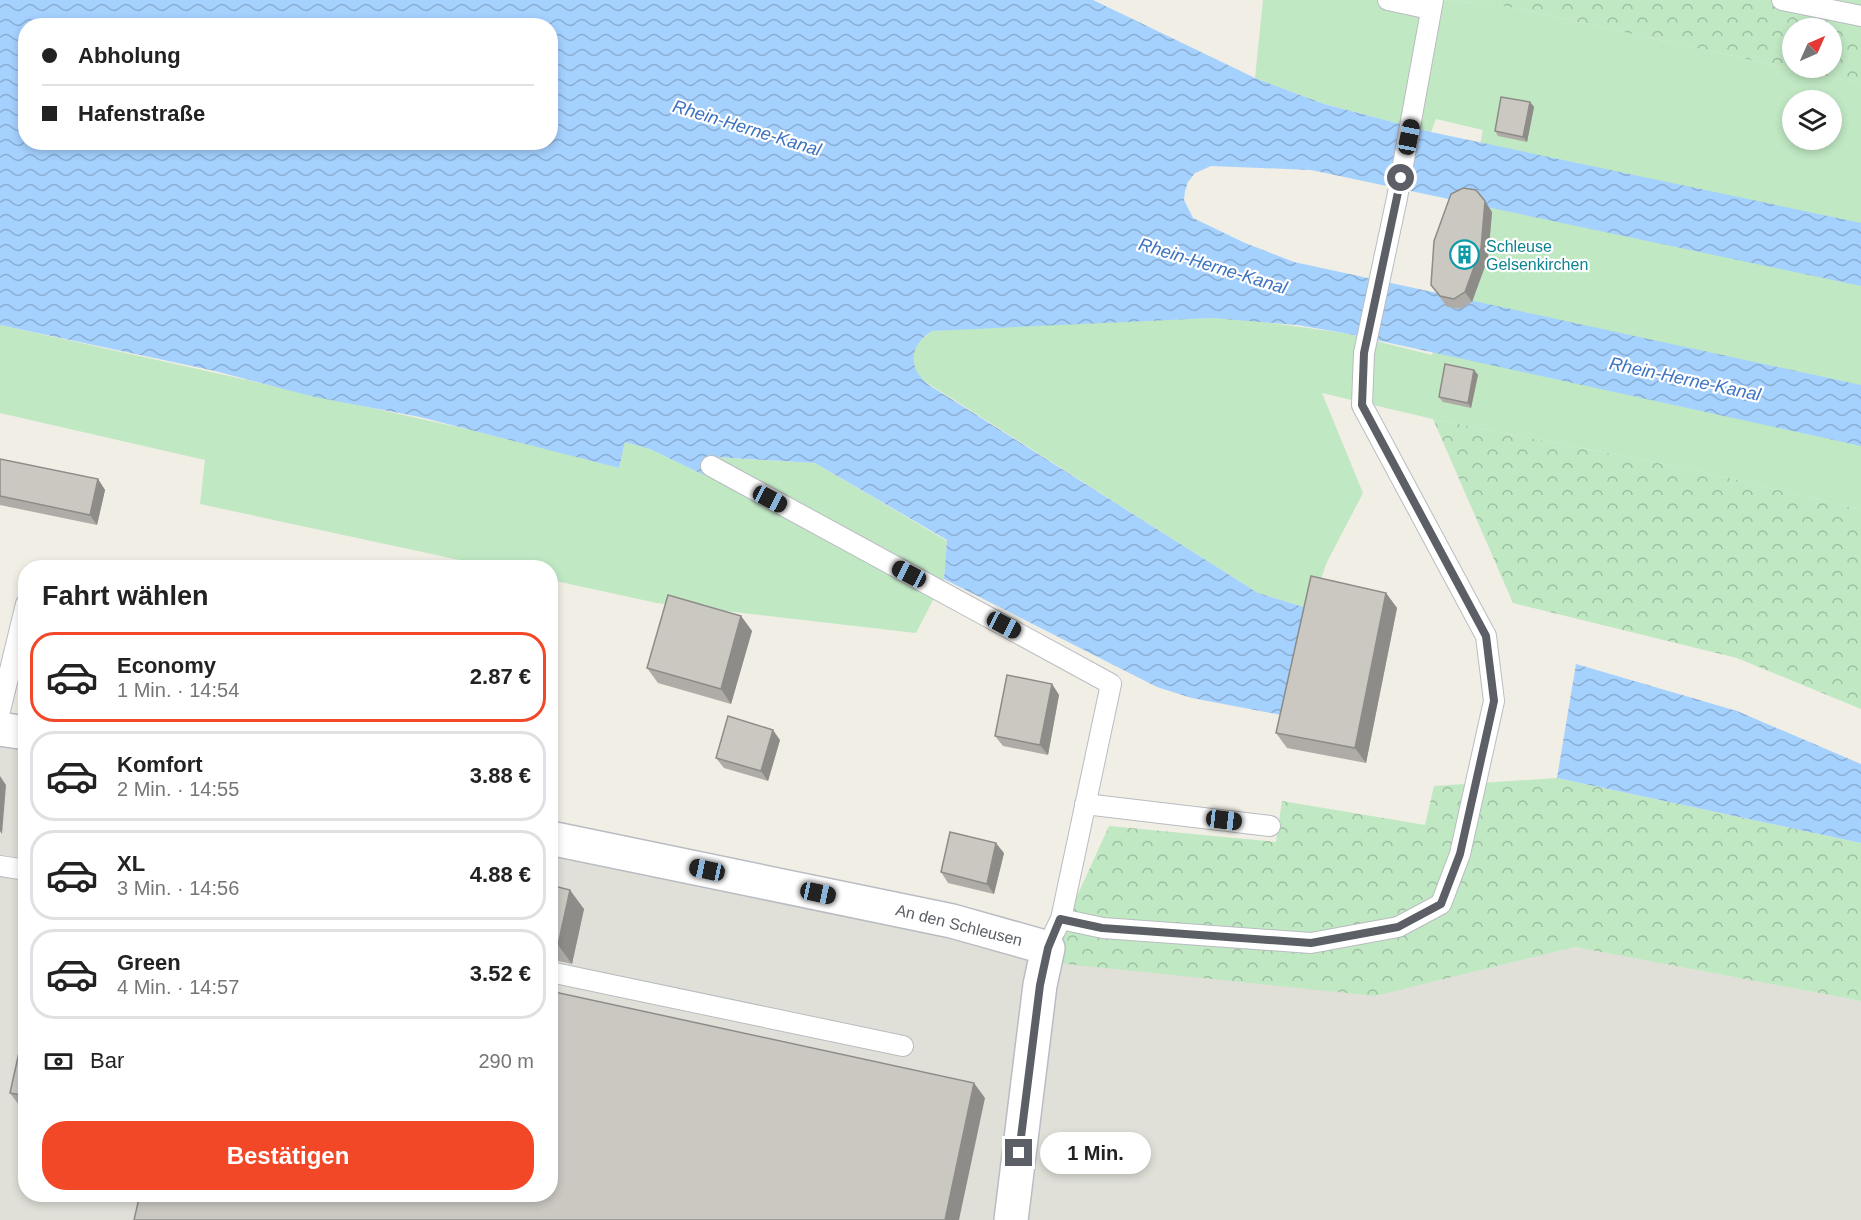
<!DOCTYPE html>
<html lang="de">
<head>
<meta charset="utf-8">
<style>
  :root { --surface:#fff; --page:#f6f6f6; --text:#222; --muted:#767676; --line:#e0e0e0; --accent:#f24828 }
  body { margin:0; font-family:Helvetica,sans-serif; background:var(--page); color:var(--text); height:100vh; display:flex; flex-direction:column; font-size:22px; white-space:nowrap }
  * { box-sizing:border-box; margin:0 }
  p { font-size:20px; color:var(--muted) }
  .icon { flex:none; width:33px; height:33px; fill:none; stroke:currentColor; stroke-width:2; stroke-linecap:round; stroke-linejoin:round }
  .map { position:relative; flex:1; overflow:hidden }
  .details { position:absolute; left:18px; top:560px; width:540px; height:642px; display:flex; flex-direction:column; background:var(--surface); border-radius:24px; box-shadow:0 3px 9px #0003 }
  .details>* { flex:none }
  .banner { position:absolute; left:18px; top:18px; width:540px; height:132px; border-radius:24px; box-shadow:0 3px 9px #0003; display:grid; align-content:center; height:132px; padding:0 24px; background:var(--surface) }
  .needle { width:39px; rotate:45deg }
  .controls { position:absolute; left:1782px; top:18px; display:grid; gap:12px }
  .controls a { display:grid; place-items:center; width:60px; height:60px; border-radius:50%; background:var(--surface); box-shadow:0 3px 9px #0003; font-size:30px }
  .end { position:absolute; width:27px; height:27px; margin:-14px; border:8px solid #5c6066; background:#fff; box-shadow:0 0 0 3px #fff }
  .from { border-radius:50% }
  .bubble { position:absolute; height:42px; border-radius:21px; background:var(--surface); box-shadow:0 3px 9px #0003; font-size:20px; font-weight:700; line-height:42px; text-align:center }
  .car { position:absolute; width:18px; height:36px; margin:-18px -9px; border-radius:8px; box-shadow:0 0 4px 2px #0007; background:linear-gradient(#222 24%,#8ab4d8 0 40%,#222 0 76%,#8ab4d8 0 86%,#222 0) }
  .banner b { display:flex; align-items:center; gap:21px; height:57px; font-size:22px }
  .banner b+b { border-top:2px solid var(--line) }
  .banner i { width:15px; height:15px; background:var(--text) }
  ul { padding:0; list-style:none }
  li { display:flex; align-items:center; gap:18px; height:90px; margin:0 12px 9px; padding:0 12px; border:3px solid var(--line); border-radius:24px }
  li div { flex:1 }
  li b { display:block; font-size:22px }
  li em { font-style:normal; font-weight:700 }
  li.on { border-color:var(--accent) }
  li>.icon { width:54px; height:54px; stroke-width:1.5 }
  h2 { padding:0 24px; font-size:27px; line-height:72px }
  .pay { display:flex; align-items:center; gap:15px; height:66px; padding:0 24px; font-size:22px }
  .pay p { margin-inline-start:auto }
  .primary-button { display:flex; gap:12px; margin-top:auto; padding:12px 24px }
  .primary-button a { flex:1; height:69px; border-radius:24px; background:var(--accent); color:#fff; font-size:24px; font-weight:700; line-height:69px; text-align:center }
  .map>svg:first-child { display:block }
  .industrial { fill:#e0e0d9 }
  .grass { fill:#c0e8c3; fill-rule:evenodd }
  .forest { fill:url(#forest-crowns); fill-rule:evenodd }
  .water { fill:url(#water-waves); fill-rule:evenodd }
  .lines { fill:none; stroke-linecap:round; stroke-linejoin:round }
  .lane-casing { stroke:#b9bcc1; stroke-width:22 }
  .street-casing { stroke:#b9bcc1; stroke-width:36 }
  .lane { stroke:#fff; stroke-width:20 }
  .street { stroke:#fff; stroke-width:33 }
  .wall { fill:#afaca7 }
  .shaded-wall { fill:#8e8c88 }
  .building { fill:#cbc8c2; stroke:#8e8c88; stroke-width:1.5 }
  .route { stroke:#5c6066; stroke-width:8 }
  .labels { text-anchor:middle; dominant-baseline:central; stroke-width:4.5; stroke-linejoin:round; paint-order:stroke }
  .culture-label { font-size:16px; fill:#0d838f; stroke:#fff; text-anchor:start }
  .street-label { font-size:16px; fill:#5c6066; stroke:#fff }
  .water-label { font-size:18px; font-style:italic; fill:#3e74c1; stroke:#fff }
</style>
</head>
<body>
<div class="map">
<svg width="1861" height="1220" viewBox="0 0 1861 1220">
  <defs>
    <pattern id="forest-crowns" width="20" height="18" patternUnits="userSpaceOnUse" patternTransform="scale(1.5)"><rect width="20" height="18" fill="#c0e8c3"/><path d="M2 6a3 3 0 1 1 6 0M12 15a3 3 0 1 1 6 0" fill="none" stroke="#9fbfa2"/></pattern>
    <pattern id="water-waves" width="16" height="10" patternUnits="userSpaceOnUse" patternTransform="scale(1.5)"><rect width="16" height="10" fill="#a5d1ff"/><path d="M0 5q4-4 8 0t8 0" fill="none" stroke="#8aadd2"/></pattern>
  </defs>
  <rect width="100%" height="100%" fill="#f0eee5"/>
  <path class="industrial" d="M0,730L25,734L26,1194H550L551,839L1375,996L1575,947L1861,1001V1220H0Z"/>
  <path class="grass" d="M1263,0H1442L1505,6L1861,84V510L1704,472L1433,419L1322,393L1363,493L1327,562L1310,609L1258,593L921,379L912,363L913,355L917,343L932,331L1013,325L1213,318L1251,320L1344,333L1432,355L1447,307L1483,130L1436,119L1431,132L1324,104L1255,78ZM1792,100H1832V140H1792Z
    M0,325L529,443L619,468L625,442L650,449L706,476L716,457L815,463L947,541L944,579L916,633L657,603L551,580L550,567H492L200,504L205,460L0,413Z"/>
  <path class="forest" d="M1442,0H1861V84L1505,6ZM1792,28H1832V68H1792Z
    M1433,419L1704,472L1861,510V709L1737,658L1513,603Z
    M1557,778L1861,843V1001L1575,947L1375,996L1047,962L1109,826L1276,842L1282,801L1425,825L1434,786Z"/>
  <path class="water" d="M0,0H1093L1255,78L1324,104L1431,132L1861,223V286L1311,170L1211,166L1195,173L1188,182L1185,191L1184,200L1193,218L1245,243L1294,262L1861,385V446L1344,333L1297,325L1213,318L932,331C909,345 907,368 929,385L1258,593L1310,609L1287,716L1192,698L1157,687L944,579L947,540L815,463L716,457L706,476L650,449L625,442L619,468L420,417L315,397L215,371L0,325ZM26,26H550V142H26Z
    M1576,664L1737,711L1861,764V843L1557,778Z"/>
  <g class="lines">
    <defs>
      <path id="lane" d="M1388,0L1430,9
        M1782,0L1861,16
        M711,466L1111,684L1061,919L1055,931
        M0,711L26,604
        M1085,804L1270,826
        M0,866L26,870
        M1061,919L1103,928L1311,943L1398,927L1441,904L1460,854L1494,701L1486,636L1362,405L1364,353L1397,198L1433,0
        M550,972L903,1046"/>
      <path id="street" d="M0,729L26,733
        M550,838L952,921L1048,948L1040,985L1011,1220"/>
    </defs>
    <use href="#lane" class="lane-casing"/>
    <use href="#street" class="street-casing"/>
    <use href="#lane" class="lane"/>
    <use href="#street" class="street"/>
  </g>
  <path class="wall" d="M1530,102L1534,107L1527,142L1498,136L1495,131Z
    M1492,212L1488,258L1472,302L1461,309L1447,307L1431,285Z
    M1474,370L1478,375L1471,408L1443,402L1439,397Z
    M0,459L98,479L105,490L97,525L0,505Z
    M1386,593L1397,608L1366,763L1287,748L1276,733Z
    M741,616L752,631L731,704L658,683L647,668Z
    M1052,684L1059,695L1048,755L1003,746L995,736Z
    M780,740L768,781L724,768L716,758Z
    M1004,853L994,894L948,883L941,872Z
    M550,885L584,909L572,964L550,959Z
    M26,1021V1109L21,1108L10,1093Z"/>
  <path class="shaded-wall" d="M1530,102L1534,107L1527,142L1523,137Z
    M1485,201L1492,212L1488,258L1472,302L1465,292Z
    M1474,370L1478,375L1471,408L1468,403Z
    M98,479L105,490L97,525L90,515Z
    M1386,593L1397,608L1366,763L1355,748Z
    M741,616L752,631L731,704L721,689Z
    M1052,684L1059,695L1048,755L1040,745Z
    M773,730L780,740L768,781L761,771Z
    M0,776L6,785L2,834L0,831Z
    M996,843L1004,853L994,894L987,884Z
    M570,890L584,909L572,964L558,945Z
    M974,1083L985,1098L959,1220H945Z"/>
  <path class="building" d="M1501,97L1530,102L1523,137L1495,131Z
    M1463,188L1476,190L1485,201L1481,248L1465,292L1454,299L1440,296L1431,285L1434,241L1451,194Z
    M1445,364L1474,370L1468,403L1439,397Z
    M0,459L98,479L90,515L0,496Z
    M1311,576L1386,593L1355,748L1276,733Z
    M668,595L741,616L721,689L647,668Z
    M1007,675L1052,684L1040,745L995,736Z
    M728,716L773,730L761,771L716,758Z
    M950,832L996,843L987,884L941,872Z
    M550,885L570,890L558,945L550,943Z
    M550,991L974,1083L945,1220H134L140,1194H550Z
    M26,1021V1096L10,1093Z"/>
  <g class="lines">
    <path class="route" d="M1019,1153L1040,985L1048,948L1060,919L1102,928L1311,943L1398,927L1441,904L1460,854L1494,701L1486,636L1362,405L1364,353L1401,178"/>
  </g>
  <defs>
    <symbol id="building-ring" viewBox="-11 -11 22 22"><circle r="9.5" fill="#fff" stroke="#0f9aa8" stroke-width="1.5"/><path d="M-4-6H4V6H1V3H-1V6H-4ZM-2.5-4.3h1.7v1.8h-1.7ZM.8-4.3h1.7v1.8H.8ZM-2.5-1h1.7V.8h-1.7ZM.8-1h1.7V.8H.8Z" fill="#0f9aa8"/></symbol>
  </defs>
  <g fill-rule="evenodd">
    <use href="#building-ring" x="1448" y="238" width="33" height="33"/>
  </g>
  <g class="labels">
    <g class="culture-label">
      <text x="1486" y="246">Schleuse<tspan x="1486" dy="18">Gelsenkirchen</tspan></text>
    </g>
    <g class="street-label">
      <text transform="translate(959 925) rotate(14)">An den Schleusen</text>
    </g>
    <g class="water-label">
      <text transform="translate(747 128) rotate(17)">Rhein-Herne-Kanal</text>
      <text transform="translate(1213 266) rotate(17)">Rhein-Herne-Kanal</text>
      <text transform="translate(1685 379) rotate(12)">Rhein-Herne-Kanal</text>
    </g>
  </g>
</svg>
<div class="controls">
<a><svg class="needle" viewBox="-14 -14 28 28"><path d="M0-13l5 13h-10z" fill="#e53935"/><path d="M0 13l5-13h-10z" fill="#767676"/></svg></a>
<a><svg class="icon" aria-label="layers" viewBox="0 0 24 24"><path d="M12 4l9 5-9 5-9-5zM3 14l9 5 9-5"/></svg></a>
</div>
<i class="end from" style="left:1401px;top:178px"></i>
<i class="end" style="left:1019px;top:1153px"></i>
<div class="bubble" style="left:1040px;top:1132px;width:111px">1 Min.</div>
<i class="car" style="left:1409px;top:137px;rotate:11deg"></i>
<i class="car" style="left:770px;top:499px;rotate:118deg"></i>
<i class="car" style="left:909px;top:574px;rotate:298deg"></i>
<i class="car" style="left:1004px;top:625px;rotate:118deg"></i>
<i class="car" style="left:1224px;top:820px;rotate:97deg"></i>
<i class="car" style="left:707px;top:870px;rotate:282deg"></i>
<i class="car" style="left:818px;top:893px;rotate:102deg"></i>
<div class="banner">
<b><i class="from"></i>Abholung</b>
<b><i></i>Hafenstraße</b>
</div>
<section class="details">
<h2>Fahrt wählen</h2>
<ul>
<li class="on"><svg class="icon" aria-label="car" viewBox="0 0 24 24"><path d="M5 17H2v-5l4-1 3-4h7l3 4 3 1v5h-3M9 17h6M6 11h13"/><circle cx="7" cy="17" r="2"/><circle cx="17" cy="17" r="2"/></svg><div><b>Economy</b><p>1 Min. · 14:54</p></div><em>2.87 €</em></li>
<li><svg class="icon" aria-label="car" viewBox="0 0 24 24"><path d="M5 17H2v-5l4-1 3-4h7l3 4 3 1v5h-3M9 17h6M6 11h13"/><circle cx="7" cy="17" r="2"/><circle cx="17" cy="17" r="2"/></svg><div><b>Komfort</b><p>2 Min. · 14:55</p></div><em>3.88 €</em></li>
<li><svg class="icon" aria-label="car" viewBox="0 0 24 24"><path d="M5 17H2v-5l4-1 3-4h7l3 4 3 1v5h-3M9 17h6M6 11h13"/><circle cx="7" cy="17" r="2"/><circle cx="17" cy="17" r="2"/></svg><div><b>XL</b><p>3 Min. · 14:56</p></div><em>4.88 €</em></li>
<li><svg class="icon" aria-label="car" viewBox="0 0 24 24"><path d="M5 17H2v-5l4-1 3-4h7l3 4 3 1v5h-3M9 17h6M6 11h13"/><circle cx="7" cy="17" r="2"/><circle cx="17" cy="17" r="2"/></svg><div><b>Green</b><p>4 Min. · 14:57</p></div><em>3.52 €</em></li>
</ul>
<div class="pay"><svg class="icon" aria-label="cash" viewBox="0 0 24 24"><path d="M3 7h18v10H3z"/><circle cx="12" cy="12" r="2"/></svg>Bar<p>290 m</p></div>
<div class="primary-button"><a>Bestätigen</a></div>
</section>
</div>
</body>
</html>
